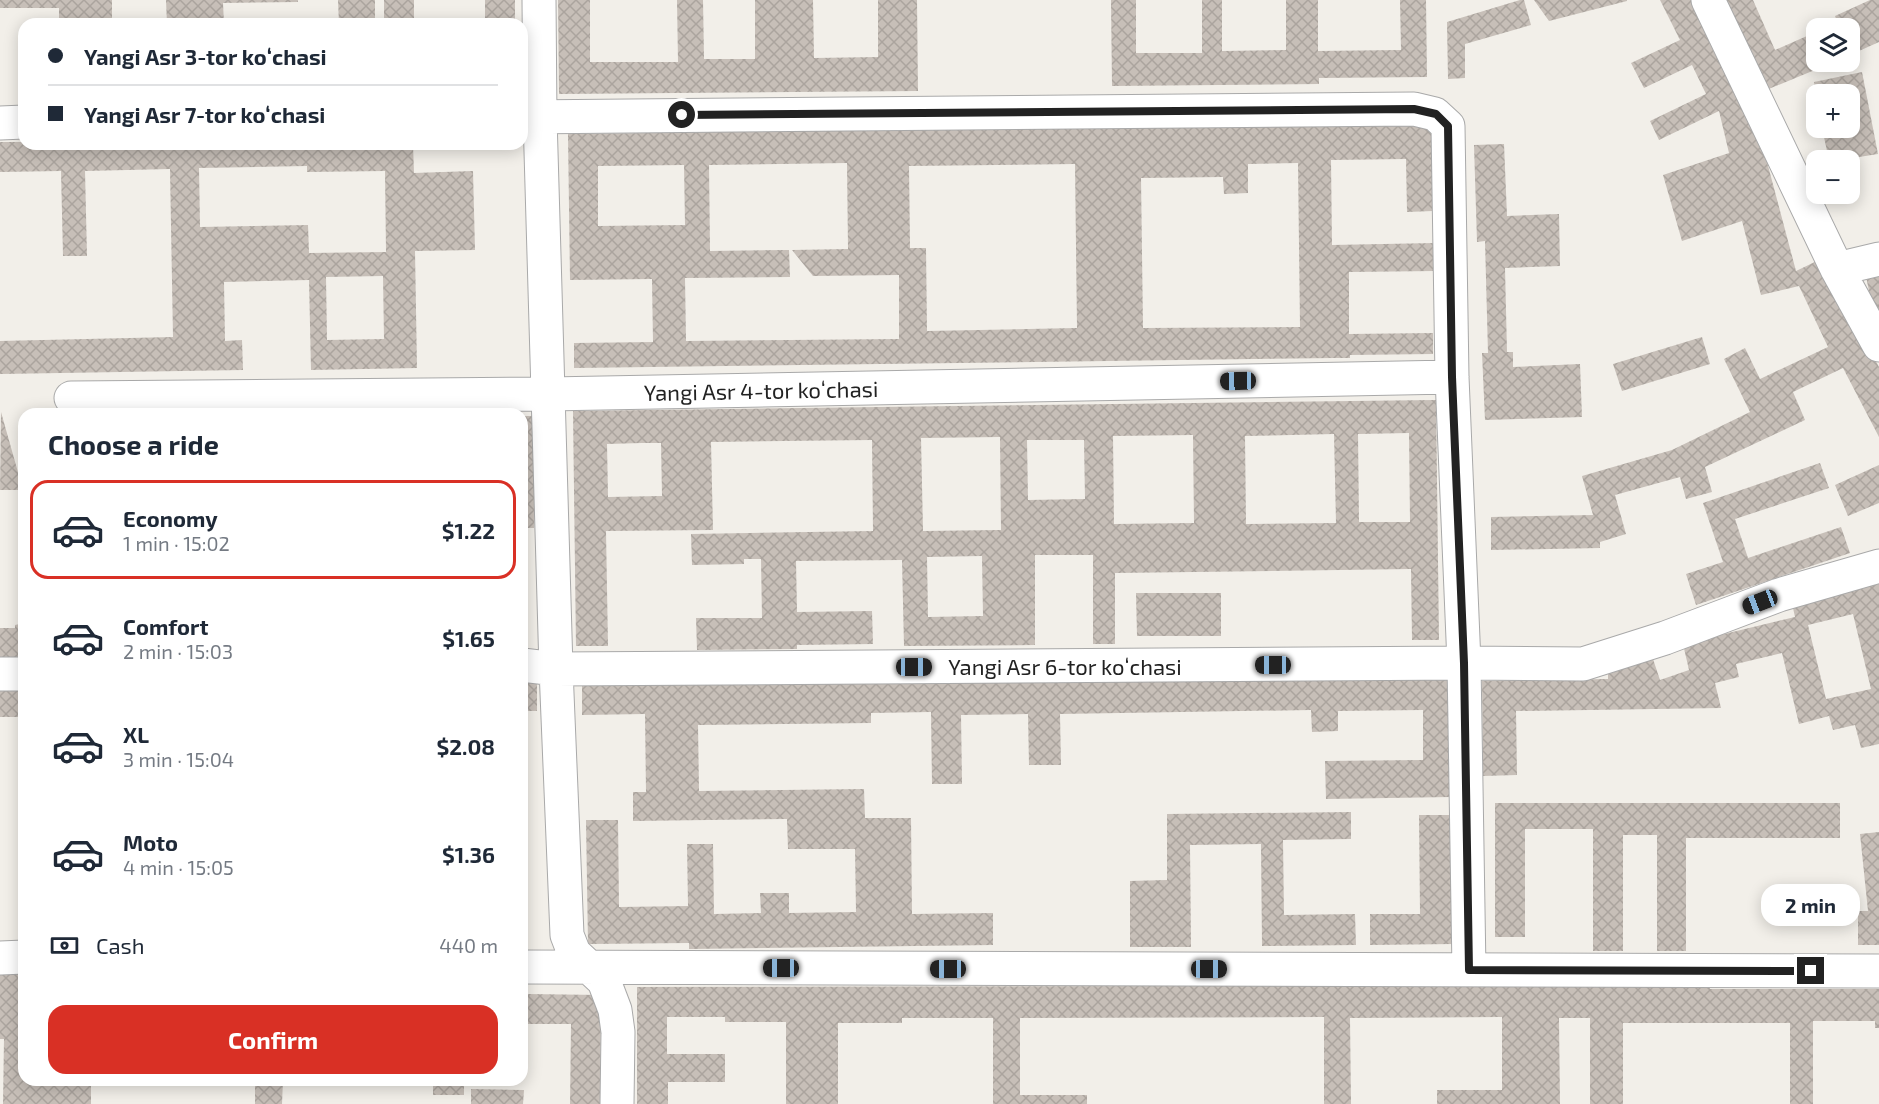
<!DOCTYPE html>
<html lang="en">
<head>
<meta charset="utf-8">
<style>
  :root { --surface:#fff; --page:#f2f2f3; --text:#1f2937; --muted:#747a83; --line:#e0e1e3; --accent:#d93025 }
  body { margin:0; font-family:"Exo 2",sans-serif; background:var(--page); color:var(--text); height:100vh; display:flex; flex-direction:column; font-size:22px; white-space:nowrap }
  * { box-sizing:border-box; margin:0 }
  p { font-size:20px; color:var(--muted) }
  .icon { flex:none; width:33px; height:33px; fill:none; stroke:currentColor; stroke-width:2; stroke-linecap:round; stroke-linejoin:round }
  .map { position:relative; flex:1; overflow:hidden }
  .side { position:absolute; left:18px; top:408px; width:510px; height:678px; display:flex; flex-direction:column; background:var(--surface); border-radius:18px; box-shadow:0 3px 15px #0003 }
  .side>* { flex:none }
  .top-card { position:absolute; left:18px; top:18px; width:510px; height:132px; border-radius:18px; box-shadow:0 3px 15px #0003; display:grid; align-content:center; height:132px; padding:0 30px; background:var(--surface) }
  .tools { position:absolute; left:1806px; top:18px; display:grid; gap:12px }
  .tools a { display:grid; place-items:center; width:54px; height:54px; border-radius:12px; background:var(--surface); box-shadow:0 3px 15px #0003; font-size:30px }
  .end { position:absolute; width:27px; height:27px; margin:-14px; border:8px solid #222; background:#fff; box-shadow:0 0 0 3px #fff }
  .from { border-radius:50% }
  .bubble { position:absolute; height:42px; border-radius:18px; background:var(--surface); box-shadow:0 3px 15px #0003; font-size:20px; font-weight:700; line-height:42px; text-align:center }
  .car { position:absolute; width:18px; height:36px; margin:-18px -9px; border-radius:8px; box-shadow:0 0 4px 2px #0007; background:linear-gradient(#222 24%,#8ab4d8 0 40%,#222 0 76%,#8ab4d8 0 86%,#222 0) }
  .top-card b { display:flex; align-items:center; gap:21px; height:57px; font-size:22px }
  .top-card b+b { border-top:2px solid var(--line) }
  .top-card i { width:15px; height:15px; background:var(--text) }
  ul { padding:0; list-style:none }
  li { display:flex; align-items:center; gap:18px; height:99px; margin:0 12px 9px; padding:0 18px; border:3px solid transparent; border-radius:18px }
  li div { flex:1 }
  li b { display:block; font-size:22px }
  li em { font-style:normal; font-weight:700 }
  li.current { border-color:var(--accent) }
  li>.icon { width:54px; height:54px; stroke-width:1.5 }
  h2 { padding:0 30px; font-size:27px; line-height:72px }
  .pay { display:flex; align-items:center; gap:15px; height:66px; padding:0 30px; font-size:22px }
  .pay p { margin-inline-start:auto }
  .cta { display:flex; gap:12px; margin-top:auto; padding:12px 30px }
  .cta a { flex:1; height:69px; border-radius:18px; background:var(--accent); color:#fff; font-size:24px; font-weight:700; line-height:69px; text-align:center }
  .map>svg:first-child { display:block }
  .building { fill:url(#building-cross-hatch); fill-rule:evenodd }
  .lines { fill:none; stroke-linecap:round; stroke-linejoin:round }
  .street-casing { stroke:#a9a9a9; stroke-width:35 }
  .street { stroke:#fff; stroke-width:33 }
  .route { stroke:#222; stroke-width:8 }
  .labels { text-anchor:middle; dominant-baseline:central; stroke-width:4.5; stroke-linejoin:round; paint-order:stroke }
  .street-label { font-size:22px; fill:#222; stroke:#fff }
</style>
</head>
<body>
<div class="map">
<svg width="1879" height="1104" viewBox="0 0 1879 1104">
  <defs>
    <pattern id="building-cross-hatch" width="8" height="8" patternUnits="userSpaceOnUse" patternTransform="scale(1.5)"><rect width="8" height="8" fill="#c7bfb8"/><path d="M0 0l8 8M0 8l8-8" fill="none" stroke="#aba49e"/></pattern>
  </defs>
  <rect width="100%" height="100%" fill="#f2efe9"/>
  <path class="building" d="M0,0H112V24H59V8H0Z
    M166,0H298V2L223,3L224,24H167Z
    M338,0H375V24H339Z
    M384,0H414V24H384Z
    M485,0H515V24H485Z
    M558,0H590V62H678L677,0H703L704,59H755V0H813L814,58L878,57V0H917L918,91L559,94Z
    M1111,0H1136V53H1202V0H1222V51L1286,50V0H1318V51L1401,50L1400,0H1426L1427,77L1319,78V84L1112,86Z
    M1520,0H1524L1531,25L1465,44V78L1448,79L1447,22Z
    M1534,0H1627V1L1549,21Z
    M1660,0H1696L1750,98L1796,271L1821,259L1879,367V437L1843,368L1793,392L1805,420L1705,467L1712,492L1686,499L1680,477L1615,495L1626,534L1600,542V548L1491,550V517L1593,515L1582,476L1672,450L1750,412L1724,359L1745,348L1760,379L1828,347L1799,286L1761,295L1742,221L1682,241L1663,175L1729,153L1719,111L1659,140L1650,121L1706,94L1692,65L1644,88L1631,63L1680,40Z
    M1720,0H1753L1775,50L1816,32V62H1834L1759,93Z
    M1870,0H1879V42L1850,55V28H1826L1838,24L1835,16Z
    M1862,72L1878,154L1840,160H1829L1822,128H1850V94H1816L1814,82Z
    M1432,123L1433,211L1407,212L1406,159L1331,160L1332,245L1435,243V271L1349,272V334L1433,333V354L1350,355V358H1334L574,368V343L653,342L652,279L570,280L568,134ZM847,163L848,249L792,250L813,276L899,275V339L686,341L685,278L790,277L789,250L710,251L709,165ZM1298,163L1300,327L1143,328L1141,178L1223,177L1224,194L1248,193V164ZM1075,164L1077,328L927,331L926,248H910L909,166ZM684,165L685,225L598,226V166Z
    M0,142H24V144H413L414,173L473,171L475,250L415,251L417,368L311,370L309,280L224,282L225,341L242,340L243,370L0,374V341L173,337L170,169L85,171L87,256H63L61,171L0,172ZM307,166V172L385,171L386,252L309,253L308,225L200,227L199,168ZM383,276L384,339L327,340L326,277Z
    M1504,144L1507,216L1559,214L1560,266L1505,268L1507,352H1513V367L1580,364L1582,417L1485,420L1482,353H1488L1485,241L1477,242L1474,145Z
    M1879,269V329L1876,324L1865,272Z
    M1702,337L1710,364L1622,391L1613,364Z
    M1436,400L1439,640H1412L1411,569L1115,573V644H1093V555H1035V645L904,646L902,560L796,561L797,612L872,611L873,644L797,645V649L697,650L696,618H762L761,559H744V564L692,565L691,534L873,531L872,440L711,442L713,530L606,531L608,646H576L573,411ZM1409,433L1410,522H1359L1358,434ZM1334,434L1336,523L1246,524L1245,436ZM1193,435L1194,523L1114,524L1113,436ZM1000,437L1001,530L923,531L921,438ZM1027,440H1084L1085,499L1028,500ZM642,443H661L662,496L608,497L607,444ZM982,556L983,616L928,617L927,557Z
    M1,412L23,490H0Z
    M522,416H534V528H526L525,647H522Z
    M1820,463L1829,488L1735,519L1748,558L1841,527L1850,553L1696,605L1686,574L1723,562L1703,503Z
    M1879,465V503L1848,516L1835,485Z
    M1879,578V744L1861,748L1855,725L1833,730L1829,716L1799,724L1782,653L1736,664L1739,677L1715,683L1721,708L1516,711L1517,775L1483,776L1482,681L1608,679V674L1653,659L1660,680L1689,670L1683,644L1795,617L1791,599ZM1853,614L1871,689L1826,699L1808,625Z
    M1136,593H1221V636H1137Z
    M24,623V659H0V628H15V625Z
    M1449,677L1451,797L1326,799L1325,761L1423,760V710L1338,711V731L1312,732L1311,710L1060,714L1061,765H1029L1028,714L961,715L962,784H932L931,712L871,713V723L698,725L699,791L864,789L865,818H911L912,914L993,913V945L689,949V943L588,944L586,820H618L619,907L688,906L687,844H713L714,914L761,913L760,893H789V913L856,912L855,849H788L787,819L633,821V792H646L645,714L582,715V685Z
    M522,679H537V711H522Z
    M0,685H24V717H0Z
    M1495,803H1840V838H1686V951H1657V835H1623V951H1593V829H1525V937H1495Z
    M1351,812V839L1283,840L1284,915L1355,914L1356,945L1262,946L1261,844L1190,845L1191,947H1130V881L1167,880V814Z
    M1419,815H1453L1454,944L1370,945V914H1420Z
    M1879,832V945H1858V911H1868L1860,834Z
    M0,971H24V1080H91V1104H3L4,1039H0Z
    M1710,985V989H1879V1028H1875V1021H1813V1104H1790V1023H1623V1104H1590V1018H1559L1560,1104H1437V1090H1502V1017L1350,1018L1351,1104H1324V1017L1020,1018V1095H1087V1104H993V1018H902V1023H838V1104H786V1022H725V1017H667V1054H725V1082H668V1104H637V987Z
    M522,991H526V994L601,995L600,1104H570L571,1024H526L525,1046H522Z
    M162,1080H188V1085L162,1084Z
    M255,1080H283L282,1104H255Z
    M433,1080H464V1095H433Z
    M471,1089L524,1090L523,1104H471Z"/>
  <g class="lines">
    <defs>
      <path id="street" d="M539,0L540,117L556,669L567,935L574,953L604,981L615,1010L618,1032L617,1104
        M1708,0L1837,269L1879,345
        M522,117L1414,109L1435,114L1448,126L1452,377L1464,663L1469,970
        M0,123L24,122
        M1837,269L1879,259
        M71,398L549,394L1452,377
        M522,665L556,669L1464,663L1583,664L1665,638L1779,595L1879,566
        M0,674H24
        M0,958L24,957
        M522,967L1879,971"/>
    </defs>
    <use href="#street" class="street-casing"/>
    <use href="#street" class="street"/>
  </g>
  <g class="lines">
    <path class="route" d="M682,115L1414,109L1436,114L1448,126L1452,377L1464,663L1469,970L1811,971"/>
  </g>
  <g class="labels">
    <g class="street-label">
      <text transform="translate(761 390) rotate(-1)">Yangi Asr 4-tor koʻchasi</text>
      <text x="1065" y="666">Yangi Asr 6-tor koʻchasi</text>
    </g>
  </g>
</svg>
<div class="tools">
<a><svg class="icon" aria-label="layers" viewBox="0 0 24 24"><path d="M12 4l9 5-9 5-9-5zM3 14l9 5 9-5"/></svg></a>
<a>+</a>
<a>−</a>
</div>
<i class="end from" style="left:682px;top:115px"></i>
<i class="end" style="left:1811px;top:971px"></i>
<div class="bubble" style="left:1761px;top:884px;width:99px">2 min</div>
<i class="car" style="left:1238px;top:381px;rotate:269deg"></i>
<i class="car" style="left:1760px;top:602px;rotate:249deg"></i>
<i class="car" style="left:1273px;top:665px;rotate:270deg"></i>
<i class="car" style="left:914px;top:667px;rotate:90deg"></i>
<i class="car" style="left:781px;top:968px;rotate:270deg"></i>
<i class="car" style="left:948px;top:969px;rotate:270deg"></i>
<i class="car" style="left:1209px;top:969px;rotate:90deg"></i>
<div class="top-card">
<b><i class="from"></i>Yangi Asr 3-tor koʻchasi</b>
<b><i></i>Yangi Asr 7-tor koʻchasi</b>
</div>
<section class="side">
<h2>Choose a ride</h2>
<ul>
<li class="current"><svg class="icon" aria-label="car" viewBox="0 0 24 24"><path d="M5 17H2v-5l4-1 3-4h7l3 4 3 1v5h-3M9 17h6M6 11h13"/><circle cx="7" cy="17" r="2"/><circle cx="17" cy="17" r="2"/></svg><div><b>Economy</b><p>1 min · 15:02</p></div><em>$1.22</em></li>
<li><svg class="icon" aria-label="car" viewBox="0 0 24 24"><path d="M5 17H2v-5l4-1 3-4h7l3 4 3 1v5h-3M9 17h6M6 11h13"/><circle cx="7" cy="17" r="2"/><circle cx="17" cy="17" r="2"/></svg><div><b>Comfort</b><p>2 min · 15:03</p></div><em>$1.65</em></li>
<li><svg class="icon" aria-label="car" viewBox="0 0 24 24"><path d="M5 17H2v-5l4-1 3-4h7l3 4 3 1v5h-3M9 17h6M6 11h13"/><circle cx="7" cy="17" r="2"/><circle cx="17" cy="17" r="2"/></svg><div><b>XL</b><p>3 min · 15:04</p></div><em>$2.08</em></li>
<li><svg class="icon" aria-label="car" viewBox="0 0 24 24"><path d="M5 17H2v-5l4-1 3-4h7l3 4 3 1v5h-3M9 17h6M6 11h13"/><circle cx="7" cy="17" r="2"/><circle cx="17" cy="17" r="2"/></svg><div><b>Moto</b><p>4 min · 15:05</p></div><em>$1.36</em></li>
</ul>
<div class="pay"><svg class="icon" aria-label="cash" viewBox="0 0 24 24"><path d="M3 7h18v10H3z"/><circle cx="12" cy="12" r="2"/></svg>Cash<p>440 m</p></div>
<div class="cta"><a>Confirm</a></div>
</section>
</div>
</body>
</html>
